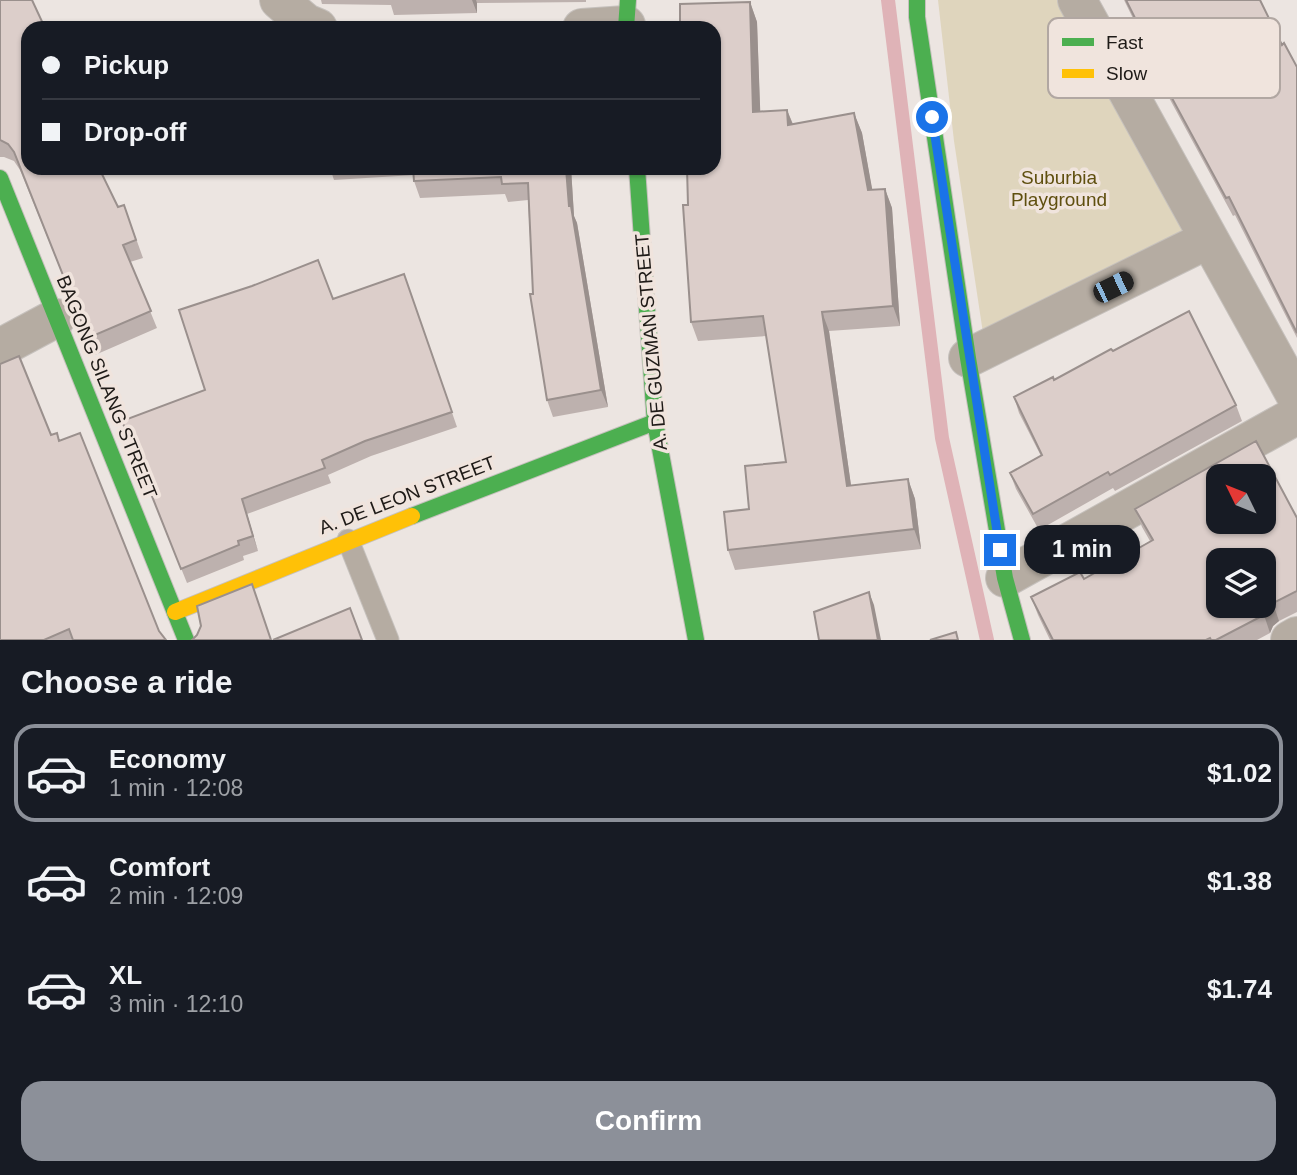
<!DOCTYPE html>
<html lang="en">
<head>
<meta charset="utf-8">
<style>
  :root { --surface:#171b24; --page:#20242c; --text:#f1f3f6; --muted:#9ea1a6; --line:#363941; --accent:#8c9099 }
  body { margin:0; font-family:Arial,sans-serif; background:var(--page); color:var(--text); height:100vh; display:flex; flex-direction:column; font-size:26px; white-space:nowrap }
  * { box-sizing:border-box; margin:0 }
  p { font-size:23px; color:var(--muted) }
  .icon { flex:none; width:38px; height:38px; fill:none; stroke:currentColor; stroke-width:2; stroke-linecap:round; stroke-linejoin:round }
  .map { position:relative; height:640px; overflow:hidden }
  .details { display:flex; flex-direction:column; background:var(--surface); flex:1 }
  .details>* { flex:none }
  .guide { position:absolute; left:21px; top:21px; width:700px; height:154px; border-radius:21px; box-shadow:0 2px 5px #0004; display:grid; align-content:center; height:154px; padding:0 21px; background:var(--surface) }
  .needle { width:46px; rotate:313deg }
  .tools { position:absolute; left:1206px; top:464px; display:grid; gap:14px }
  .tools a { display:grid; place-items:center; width:70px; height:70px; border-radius:14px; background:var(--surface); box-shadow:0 2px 5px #0004; font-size:35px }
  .end { position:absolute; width:32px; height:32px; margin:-16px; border:9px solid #1a73e8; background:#fff; box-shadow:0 0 0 4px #fff }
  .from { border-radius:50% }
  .bubble { position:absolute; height:49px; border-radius:21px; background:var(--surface); box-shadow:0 2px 5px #0004; font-size:23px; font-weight:700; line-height:49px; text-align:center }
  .car { position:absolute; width:21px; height:42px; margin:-21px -10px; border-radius:9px; box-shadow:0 0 5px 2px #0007; background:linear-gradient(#222 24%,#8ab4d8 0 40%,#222 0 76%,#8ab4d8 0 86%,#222 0) }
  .guide b { display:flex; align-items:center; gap:24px; height:66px; font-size:26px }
  .guide b+b { border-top:2px solid var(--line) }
  .guide i { width:18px; height:18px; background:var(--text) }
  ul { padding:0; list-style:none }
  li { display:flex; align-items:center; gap:21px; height:98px; margin:0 14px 10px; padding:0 7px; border:4px solid transparent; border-radius:21px }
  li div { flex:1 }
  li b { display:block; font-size:26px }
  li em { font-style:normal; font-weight:700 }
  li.active { border-color:var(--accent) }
  li>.icon { width:63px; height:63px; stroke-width:1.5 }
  h2 { padding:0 21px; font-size:32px; line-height:84px }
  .cta { display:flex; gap:14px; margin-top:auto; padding:14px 21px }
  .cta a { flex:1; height:80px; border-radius:21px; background:var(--accent); color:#fff; font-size:28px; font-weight:700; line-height:80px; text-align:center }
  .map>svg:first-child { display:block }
  .green { fill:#dfd5bd }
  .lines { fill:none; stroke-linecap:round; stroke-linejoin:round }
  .stream { stroke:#dfb3b7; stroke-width:14 }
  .lane-casing { stroke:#c6c1bd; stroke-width:23 }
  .street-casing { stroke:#c6c1bd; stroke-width:40 }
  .fast-casing { stroke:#c6c1bd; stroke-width:18 }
  .slow-casing { stroke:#c6c1bd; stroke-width:18 }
  .lane { stroke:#b5aca2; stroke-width:21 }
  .street { stroke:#b5aca2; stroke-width:38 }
  .fast { stroke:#4caf50; stroke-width:16 }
  .slow { stroke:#ffc107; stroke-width:16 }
  .wall { fill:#bdb1ae }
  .shaded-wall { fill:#9a908d }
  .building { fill:#dcceca; stroke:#9a908d; stroke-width:2; fill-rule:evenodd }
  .route { stroke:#1a73e8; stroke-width:9 }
  .labels { text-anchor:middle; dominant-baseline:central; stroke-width:7; stroke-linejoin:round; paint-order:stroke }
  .park-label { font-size:19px; fill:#5f4f0f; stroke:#f0e4dd }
  .street-label { font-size:19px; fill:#1e1a17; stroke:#f0e4dd }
  .key { fill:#f0e4dd; stroke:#b1a7a2; stroke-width:2 }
  .key-label { font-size:19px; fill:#1e1a17 }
</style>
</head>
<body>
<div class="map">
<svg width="1297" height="640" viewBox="0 0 1297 640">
  <rect width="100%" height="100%" fill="#ece5e1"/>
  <path class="green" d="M938,0H1065L1193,234L983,333L954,141Z"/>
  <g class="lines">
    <path class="stream" d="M888,0L942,438L987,640"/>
    <defs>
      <path id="lane" d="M348,540L388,640"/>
      <path id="street" d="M279,0L306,23L318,28
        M1077,0L1297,398
        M582,28L626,25
        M0,348L56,318
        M968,358L1209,239
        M1005,578L1297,415
        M1290,640L1297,636"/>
      <path id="fast" d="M917,0V17L968,358L1005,578L1022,640
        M626,28L628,0
        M637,168L655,422L696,640
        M0,178L186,640
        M412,516L655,422"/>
      <path id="slow" d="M175,612L412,516"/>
    </defs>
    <use href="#lane" class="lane-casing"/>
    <use href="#street" class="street-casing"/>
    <use href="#fast" class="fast-casing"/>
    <use href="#slow" class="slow-casing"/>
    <use href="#lane" class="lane"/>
    <use href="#street" class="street"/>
    <use href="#fast" class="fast"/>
    <use href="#slow" class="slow"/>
  </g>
  <path class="wall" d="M0,0L28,28L118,207L124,205L143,258L130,262L157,328L95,355L20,170L14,161L4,157H0Z
    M321,0H586V2L477,3V13L394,15L391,5L322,4Z
    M1124,0H1260L1282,45L1297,67V338L1235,215L1233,216L1154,70L1147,52L1149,51Z
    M750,2L757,22L760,112L787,110L793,124L854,113L862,133L872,190L885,189L892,208L900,326L829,331L851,486L908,479L915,499L921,549L735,570L728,550L749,509L786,462L766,336L698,341L691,322L688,205Z
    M330,168H571L574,216L577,223L608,407L553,417L547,400L533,294L528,200L508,202L505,194L420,198L414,181V175L334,180Z
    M404,274L457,427L371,456L328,475L331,483L247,514L258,551L243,556L244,560L187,583L122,421L205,390L333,299Z
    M1113,351L1236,405L1242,421L1115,491L1113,488L1039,530L1016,489L1010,473L1041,456L1019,413L1014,397L1054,380Z
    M51,435L59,441L159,631L166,640H0Z
    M1135,509L1297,518V612L1279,621L1273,626L1270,633L1257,640H1050L1038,615L1031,597L1084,579L1150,541L1142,527Z"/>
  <path class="shaded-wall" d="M472,0H476L477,3V13Z
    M750,2L757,22L761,132L753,112Z
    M787,110L795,130L788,125Z
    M854,113L862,133L876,210L868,190Z
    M566,168H571L574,216L577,223L608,407L601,390L569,206Z
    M885,189L892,208L900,326L893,306Z
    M822,312L829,331L854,506L847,486Z
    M908,479L915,499L921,549L914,529Z
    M242,499L247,514L258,551L253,536Z
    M869,592L874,605L881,640H878Z
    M1273,603L1279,621L1273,626L1270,633L1264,615L1266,608Z"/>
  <path class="building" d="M0,0H32L45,28H28V168H99L118,207L124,205L136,240L123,245L151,311L88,338L14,152L8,144L0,140Z
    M1126,0H1260L1282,45L1284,43L1297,67V333L1229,197L1226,198L1147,52L1151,50Z
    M750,2L753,112L787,110L788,125L854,113L868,190L885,189L893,306L822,312L847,486L908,479L914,529L728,550L724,512L749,509L745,466L786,462L763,316L691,322L683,205H688L687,168H714V28H680V4Z
    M413,168H566L569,206H571L601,390L547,400L530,294H533L528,183L502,184L501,177L414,181Z
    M318,260L333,299L404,274L452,412L365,441L322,460L325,468L242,499L253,536L238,541L239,545L181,569L122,421L205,390L179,310L252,286Z
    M1189,311L1236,405L1110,475L1108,472L1033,514L1010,473L1042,455L1014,397L1053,377L1054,380L1111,349L1113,351Z
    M19,356L51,435L57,433L59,441L80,433L159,631L166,640H73L69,629L44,640H0V364Z
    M1256,441L1297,518V591L1273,603L1266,608L1264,615L1216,640H1211L1210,638L1206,640H1053L1031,597L1080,572L1084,579L1153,540L1135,509ZM1218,476H1264V522H1218ZM1218,560H1264V606H1218Z
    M252,584L271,640H192L197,635L201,626L197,606Z
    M869,592L878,640H819L814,612Z
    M350,608L362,640H273Z
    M956,632L958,640H930Z"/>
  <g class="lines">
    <path class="route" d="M932,117L1000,550"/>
  </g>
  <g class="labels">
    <g class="park-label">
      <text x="1059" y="177">Suburbia<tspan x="1059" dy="22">Playground</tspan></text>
    </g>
    <g class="street-label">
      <text transform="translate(651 342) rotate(-95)">A. DE GUZMAN STREET</text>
      <text transform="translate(107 387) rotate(68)">BAGONG SILANG STREET</text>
      <text transform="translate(407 495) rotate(-21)">A. DE LEON STREET</text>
    </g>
  </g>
  <rect x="1048" y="18" width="232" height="80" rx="10" class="key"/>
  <rect x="1062" y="38" width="32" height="8" fill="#4caf50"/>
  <rect x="1062" y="69" width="32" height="9" fill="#ffc107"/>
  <g class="key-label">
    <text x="1106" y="49">Fast</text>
    <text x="1106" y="80">Slow</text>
  </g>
</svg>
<div class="tools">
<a><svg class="needle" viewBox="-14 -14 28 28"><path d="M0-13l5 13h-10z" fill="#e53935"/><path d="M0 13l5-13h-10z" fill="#9ea1a6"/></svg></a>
<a><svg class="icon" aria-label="layers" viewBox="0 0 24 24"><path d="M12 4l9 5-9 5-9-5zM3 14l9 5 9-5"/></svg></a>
</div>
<i class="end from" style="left:932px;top:117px"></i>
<i class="end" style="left:1000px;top:550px"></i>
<div class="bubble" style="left:1024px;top:525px;width:116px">1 min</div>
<i class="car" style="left:1113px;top:287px;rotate:64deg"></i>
<div class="guide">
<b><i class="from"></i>Pickup</b>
<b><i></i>Drop-off</b>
</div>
</div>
<section class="details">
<h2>Choose a ride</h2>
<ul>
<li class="active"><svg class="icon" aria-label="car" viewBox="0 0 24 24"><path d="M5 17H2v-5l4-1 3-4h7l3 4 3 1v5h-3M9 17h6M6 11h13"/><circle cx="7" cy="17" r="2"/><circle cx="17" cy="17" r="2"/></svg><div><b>Economy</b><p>1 min · 12:08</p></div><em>$1.02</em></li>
<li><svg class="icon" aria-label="car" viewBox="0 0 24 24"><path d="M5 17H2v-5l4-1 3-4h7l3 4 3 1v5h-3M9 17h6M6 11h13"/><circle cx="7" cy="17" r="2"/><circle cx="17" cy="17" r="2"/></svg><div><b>Comfort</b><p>2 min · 12:09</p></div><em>$1.38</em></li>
<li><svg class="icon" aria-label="car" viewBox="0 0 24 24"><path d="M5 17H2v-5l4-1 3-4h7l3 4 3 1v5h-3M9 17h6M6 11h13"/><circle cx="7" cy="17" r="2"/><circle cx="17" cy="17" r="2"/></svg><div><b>XL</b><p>3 min · 12:10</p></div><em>$1.74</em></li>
</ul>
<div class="cta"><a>Confirm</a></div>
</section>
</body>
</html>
